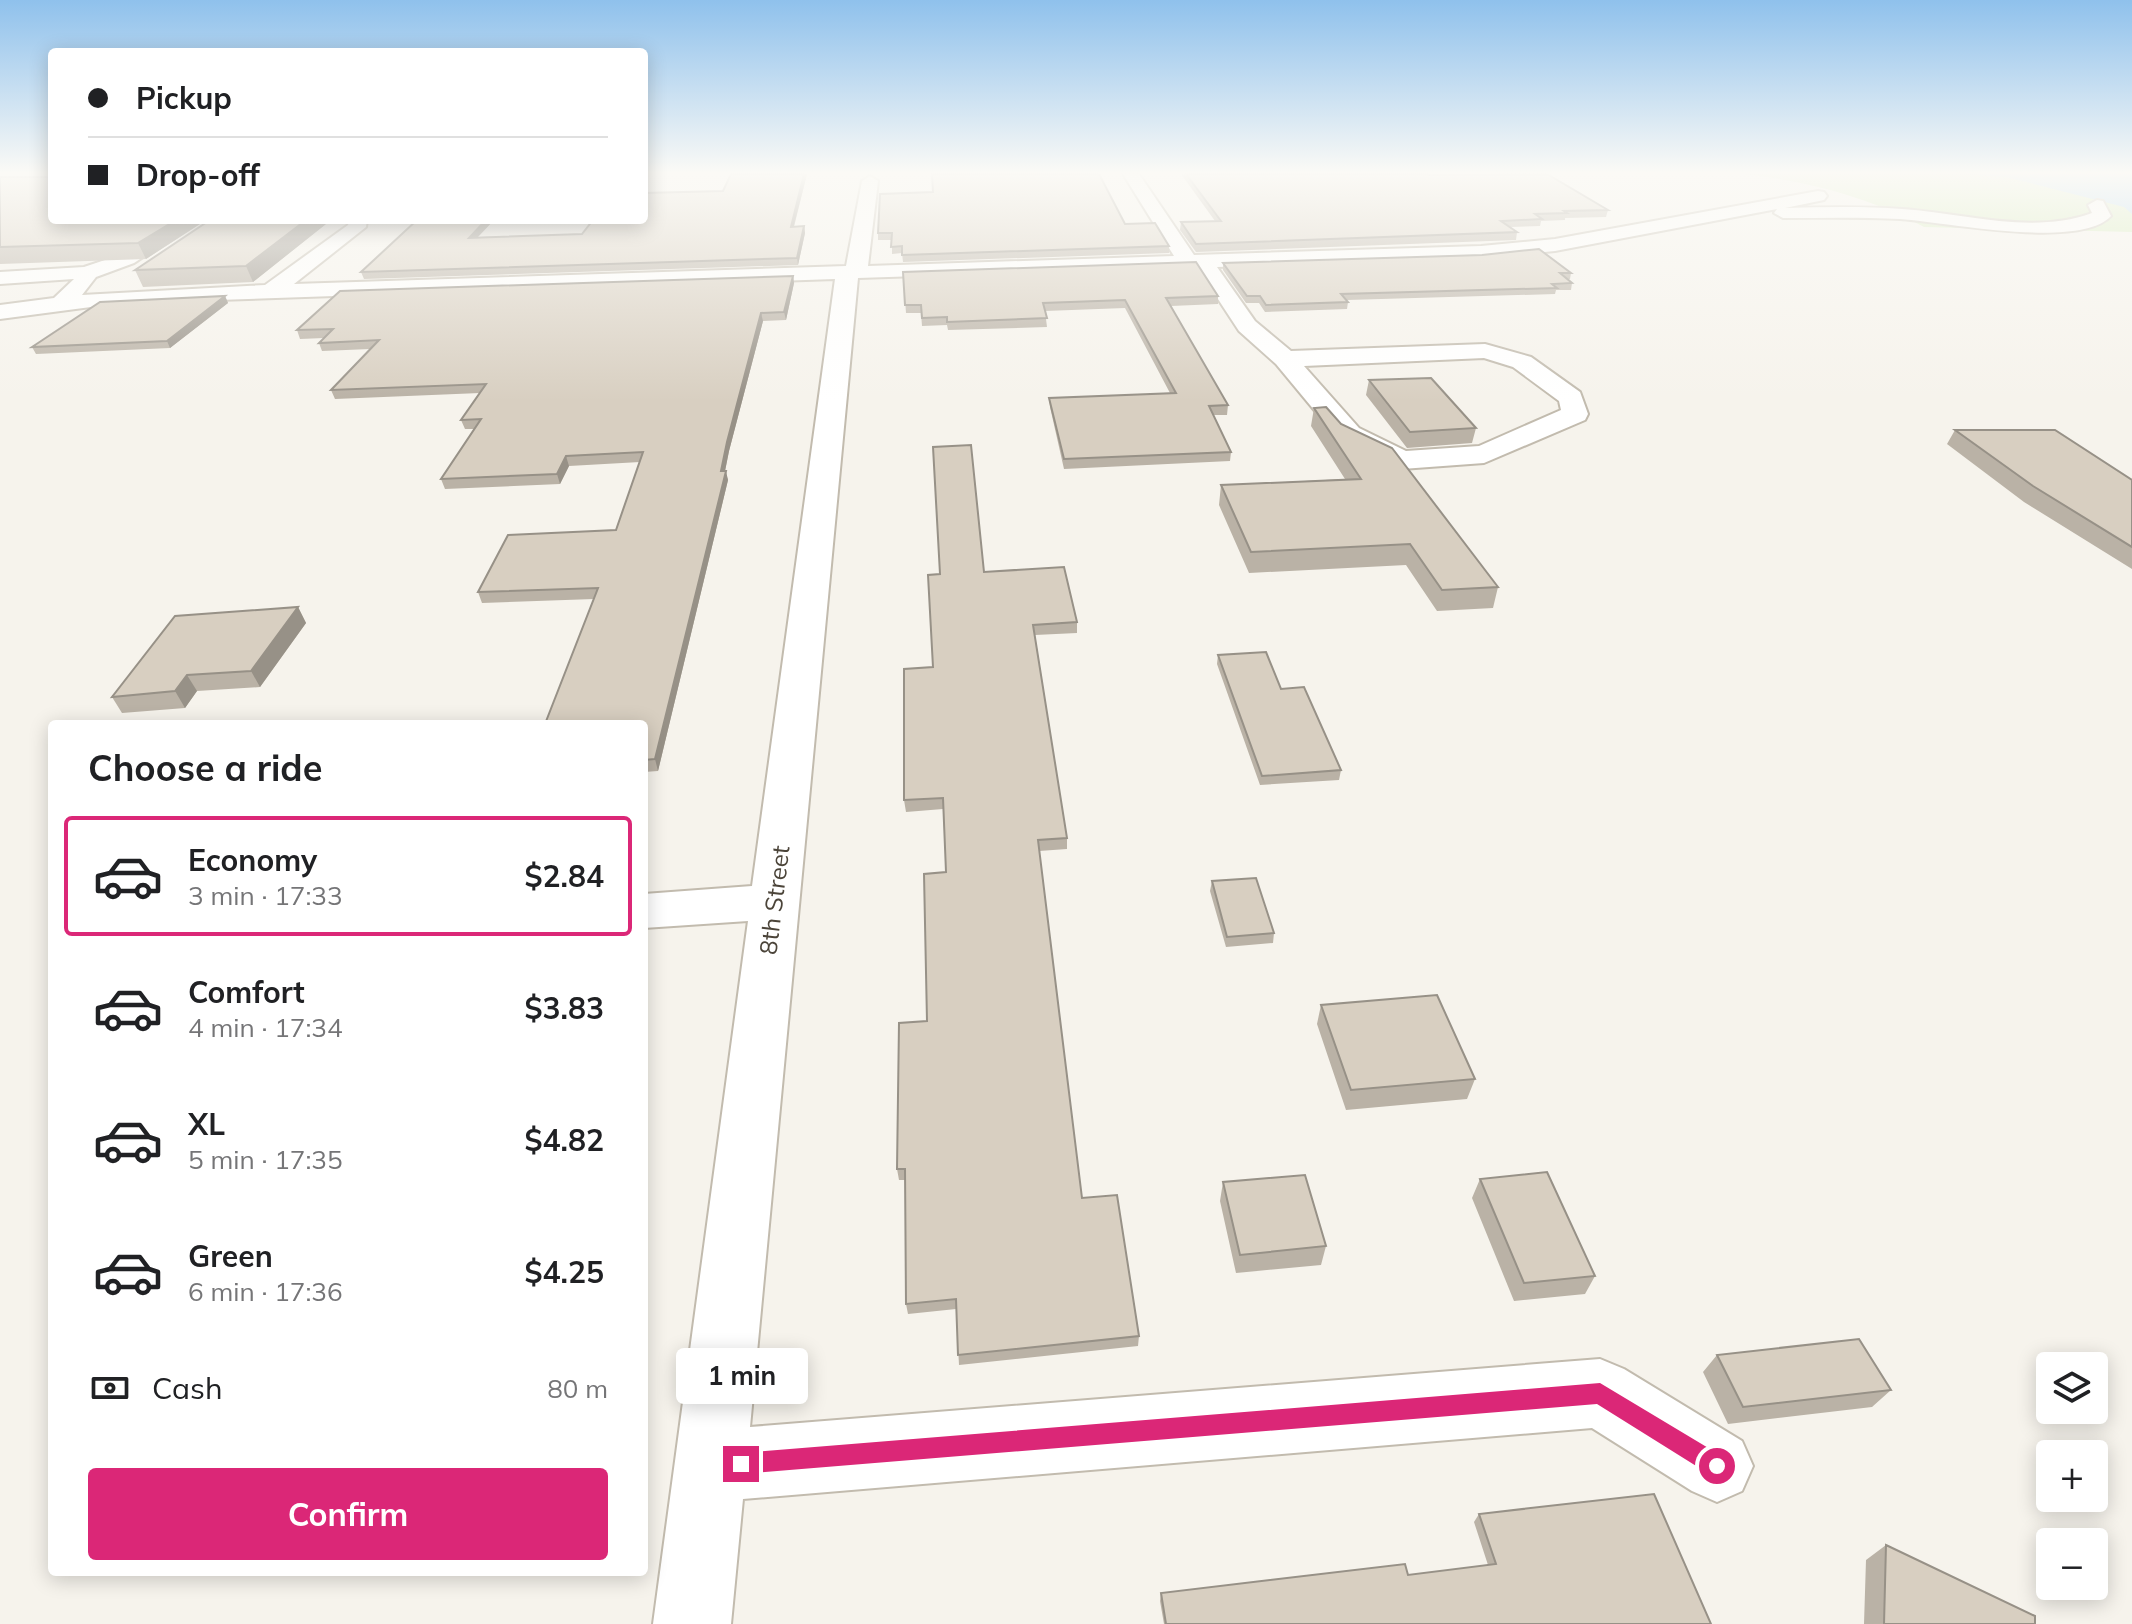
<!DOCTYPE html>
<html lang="en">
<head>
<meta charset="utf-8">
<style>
  :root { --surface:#fff; --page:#f2f2f2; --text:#202124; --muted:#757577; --line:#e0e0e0; --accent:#db2777 }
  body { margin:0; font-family:Mulish,sans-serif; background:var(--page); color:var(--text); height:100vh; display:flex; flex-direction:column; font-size:30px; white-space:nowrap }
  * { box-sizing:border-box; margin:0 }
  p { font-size:26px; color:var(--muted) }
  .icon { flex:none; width:44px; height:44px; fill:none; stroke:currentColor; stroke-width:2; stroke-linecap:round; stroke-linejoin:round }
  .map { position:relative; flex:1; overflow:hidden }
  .panel { position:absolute; left:48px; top:720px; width:600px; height:856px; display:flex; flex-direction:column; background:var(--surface); border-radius:8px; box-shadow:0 4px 20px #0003 }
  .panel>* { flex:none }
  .hud { position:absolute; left:48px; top:48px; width:600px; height:176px; border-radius:8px; box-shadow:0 4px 20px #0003; display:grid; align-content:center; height:176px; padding:0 40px; background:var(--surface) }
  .tools { position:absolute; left:2036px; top:1352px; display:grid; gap:16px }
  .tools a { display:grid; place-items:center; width:72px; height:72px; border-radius:8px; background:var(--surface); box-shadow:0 4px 20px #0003; font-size:40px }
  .end { position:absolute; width:36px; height:36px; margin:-18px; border:10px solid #db2777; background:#fff; box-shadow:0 0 0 4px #fff }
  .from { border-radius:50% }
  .bubble { position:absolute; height:56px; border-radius:8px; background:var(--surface); box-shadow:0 4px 20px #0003; font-size:26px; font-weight:700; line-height:56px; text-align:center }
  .hud b { display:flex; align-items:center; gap:28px; height:76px; font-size:30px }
  .hud b+b { border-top:2px solid var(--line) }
  .hud i { width:20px; height:20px; background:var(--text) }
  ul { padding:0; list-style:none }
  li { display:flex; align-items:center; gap:24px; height:120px; margin:0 16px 12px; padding:0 24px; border:4px solid transparent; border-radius:8px }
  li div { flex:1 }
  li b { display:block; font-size:30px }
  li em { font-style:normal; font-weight:700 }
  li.selected { border-color:var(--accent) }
  li>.icon { width:72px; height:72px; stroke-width:1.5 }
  h2 { padding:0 40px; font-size:36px; line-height:96px }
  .pay { display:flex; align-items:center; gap:20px; height:88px; padding:0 40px; font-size:30px }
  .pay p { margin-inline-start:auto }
  .button { display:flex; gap:16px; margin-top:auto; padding:16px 40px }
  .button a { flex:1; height:92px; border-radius:8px; background:var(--accent); color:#fff; font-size:32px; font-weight:700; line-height:92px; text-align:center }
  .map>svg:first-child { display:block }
  .green { fill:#d2eab5 }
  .water { fill:#a9d4f2 }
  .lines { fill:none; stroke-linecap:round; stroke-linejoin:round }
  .minor-casing { stroke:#c2bbae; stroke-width:4 }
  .minor { fill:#fff; fill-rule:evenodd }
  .wall { fill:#bab2a6 }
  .shaded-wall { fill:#979187 }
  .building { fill:#d8cfc1; stroke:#979187; stroke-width:2 }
  .route { fill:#db2777 }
  .labels { text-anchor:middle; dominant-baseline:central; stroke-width:7; stroke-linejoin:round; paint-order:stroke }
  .street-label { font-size:24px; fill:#4b4439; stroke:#fff }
</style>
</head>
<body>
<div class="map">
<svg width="2132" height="1624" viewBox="0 0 2132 1624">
  <rect width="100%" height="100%" fill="#f6f3ec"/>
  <path class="green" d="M1745,174H2089L2132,186V232L1924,227C1870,197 1806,181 1745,174Z"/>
  <path class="water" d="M1965,174H2132V214L2124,207L2006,177Z"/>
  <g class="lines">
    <defs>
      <path id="minor" d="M1123,174H1139L1194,255L1481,246L1555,239L1818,191L1824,192L1827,196L1824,200L1785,208C1824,207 1863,206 1902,209C1963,213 2033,235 2092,213L2088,205L2097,200L2103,201L2111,216C2080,250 1945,222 1900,219C1861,217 1822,218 1783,218L1774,213L1777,209L1555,251L1481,258L1217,267L1255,321L1291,351L1485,344L1531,357L1580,392L1588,414L1585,420L1484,463L1402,469L1392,466L1339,440L1276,364L1239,331L1197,267L858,278L750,1427L1600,1359L1624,1369L1742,1441L1753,1466L1742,1491L1717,1502L1692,1491L1592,1428L743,1499L731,1624H653L748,921L644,928V894L752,886L835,279L157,302L106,305L0,319V305L54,298L74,279L0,284V272L84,267L120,255L177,220H199L134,263L96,277L82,295L265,285L348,225L349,220H367L366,227L294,284L846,266L862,181L870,176L878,181L868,266L1174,256ZM1484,358L1513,367L1559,401L1561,410L1479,446L1406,451L1359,428L1304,366Z"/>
    </defs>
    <use href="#minor" class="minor-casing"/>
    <use href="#minor" class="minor"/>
  </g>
  <path class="wall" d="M807,174L794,227L804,226L805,233L798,265L364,279L361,272L417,220H494L478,237L582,234L723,191Z
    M1181,174H1427L1608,210L1606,217L1565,218V220L1541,221L1540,226L1510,227L1517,232L1516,240L1196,252L1180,230L1181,222L1215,221Z
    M0,177L52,220H206L146,259L0,264Z
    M210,220H331L253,282L143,287L135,270Z
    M1125,224L1169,246V253L903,262L902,253L892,254V240H878V233Z
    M1223,263L1571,273L1570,279L1568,280L1572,283L1571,290H1556L1555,294L1347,300L1348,302L1347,309L1265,312L1259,303H1246L1223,270Z
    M903,272L1218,296V304L1171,306L1228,405L1227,415H1213L1231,452L1230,461L1064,469L1050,407L1049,398L1170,393L1125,308L1045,311L1047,327L948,330L947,325L922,326L921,313H906Z
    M793,276L794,283L786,320L763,321L729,451L725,471L728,480L658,771L644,772V724L594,599L482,603L478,592L616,530L640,462L569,466L560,484L445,489L441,479L474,429H465L461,420L480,393L335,399L331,390L370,349L322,351L319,343L324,338L300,339L297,330Z
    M225,296L228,303L170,348L36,354L32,347Z
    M1369,380L1476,428L1472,443L1407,448L1366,395Z
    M1314,408L1341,424L1498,587L1493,608L1437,611L1406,565L1249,573L1219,505L1221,485L1345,479L1311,426Z
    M1955,430L2132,480V569L2024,502L1947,444Z
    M984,572L1077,622V633L1035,635L1067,838V849L1039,851L1082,1198L1139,1336L1138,1346L959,1365L956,1309L908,1314L906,1304L905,1180H899L897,1169L927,1021L946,872L943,809L906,812L904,800L933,667Z
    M298,607L306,623L260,687L197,691L185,708L122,713L112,697Z
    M1218,655L1341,770L1339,780L1260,785L1217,664Z
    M1212,881L1274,933L1273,943L1226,947L1210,891Z
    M1321,1005L1475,1079L1467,1099L1346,1110L1317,1024Z
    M1480,1179L1595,1276L1585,1294L1514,1301L1472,1198Z
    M1223,1182L1326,1246L1321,1265L1236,1273L1220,1201Z
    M1717,1355L1891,1390L1872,1407L1728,1424L1703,1372Z
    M1479,1514L1711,1624H1164L1160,1601L1161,1593L1408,1575L1488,1565L1474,1522Z
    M1886,1545L2035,1624H1864L1866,1560Z"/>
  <path class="shaded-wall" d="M804,174H807L792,233L791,227Z
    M176,220H206L146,259L138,243Z
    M306,220H331L253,282L246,266Z
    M486,220H494L471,244L469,238Z
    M804,226L805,233L798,265L797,258Z
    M793,276L794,283L786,320L784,312Z
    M225,296L228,303L170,348L167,341Z
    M761,313L763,321L729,451L723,481L721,471L727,442Z
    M566,456L569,466L560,484L557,474Z
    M726,471L728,480L658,771L655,759Z
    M298,607L306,623L260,687L251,671Z
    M187,675L197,691L185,708L175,691Z"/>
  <path class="building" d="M731,174H804L791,227L804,226L797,258L361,272L417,220H486L469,238L582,234L593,220H644V193L723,191Z
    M932,174H1099L1125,224L1155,223L1169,246L902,255V246L891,247L892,233H878L880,194L933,192Z
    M1186,174H1427L1429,175L1547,174L1608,210L1564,211L1567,213L1535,214L1542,219L1501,221L1517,232L1196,244L1181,222L1221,221Z
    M0,177H52V220H176L138,243L0,247Z
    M210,220H306L246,266L135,270Z
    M1539,249L1571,273H1560L1572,283L1552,284L1557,288L1341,294L1348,302L1266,305L1260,296H1247L1223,263L1482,255Z
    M1196,262L1218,296L1166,298L1228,405L1209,406L1231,452L1064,459L1049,398L1176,393L1125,300L1043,303L1047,318L947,322V317L922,318L921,305H905L903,272Z
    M793,276L784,312L761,313L727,442L721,471H726L655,759L644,760V724H545L598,588L478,592L508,535L616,530L643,452L566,456L557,474L441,479L481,419L461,420L486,384L331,390L379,340L319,343L333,329L297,330L340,291Z
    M225,296L167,341L32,347L100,302Z
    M1431,378L1476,428L1410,432L1369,380Z
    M1326,407L1341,424L1392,448L1498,587L1442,590L1410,544L1251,552L1221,485L1361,479L1314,408Z
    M1955,430H2055L2132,480V547L2033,486Z
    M971,445L984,572L1064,567L1077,622L1033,625L1067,838L1038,840L1082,1198L1117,1195L1139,1336L958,1355L956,1299L906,1304L905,1169H897L899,1023L927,1021L924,874L946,872L943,798L904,800V669L933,667L928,575L940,574L933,447Z
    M298,607L251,671L187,675L175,691L112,697L175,616Z
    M1266,652L1281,689L1304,687L1341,770L1262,776L1218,655Z
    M1256,878L1274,933L1227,937L1212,881Z
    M1437,995L1475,1079L1351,1090L1321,1005Z
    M1547,1172L1595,1276L1524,1283L1480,1179Z
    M1305,1175L1326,1246L1240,1255L1223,1182Z
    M1859,1339L1891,1390L1743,1407L1717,1355Z
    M1654,1494L1711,1624H1166L1161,1593L1405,1564L1408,1575L1496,1564L1479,1514Z
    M1886,1545L2035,1616V1624H1884Z"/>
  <linearGradient id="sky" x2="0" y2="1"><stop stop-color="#8fc1ec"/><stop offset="0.43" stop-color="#fbfaf6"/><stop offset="1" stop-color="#fbfaf6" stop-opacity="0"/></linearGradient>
  <rect width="2132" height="401" fill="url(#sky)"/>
  <path class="route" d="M1600,1383L1725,1458L1728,1466L1725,1474L1717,1477L1709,1474L1597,1404L741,1474L733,1471L730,1464L733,1456L741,1453Z"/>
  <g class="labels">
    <g class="street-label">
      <text transform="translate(774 900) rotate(-83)">8th Street</text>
    </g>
  </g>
</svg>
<div class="tools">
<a><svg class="icon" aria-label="layers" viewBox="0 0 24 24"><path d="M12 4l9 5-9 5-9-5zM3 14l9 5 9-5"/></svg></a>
<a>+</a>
<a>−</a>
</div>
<i class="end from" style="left:1717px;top:1466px"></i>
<i class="end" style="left:741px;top:1464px"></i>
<div class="bubble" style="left:676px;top:1348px;width:132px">1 min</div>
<div class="hud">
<b><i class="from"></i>Pickup</b>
<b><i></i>Drop-off</b>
</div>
<section class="panel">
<h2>Choose a ride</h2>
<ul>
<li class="selected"><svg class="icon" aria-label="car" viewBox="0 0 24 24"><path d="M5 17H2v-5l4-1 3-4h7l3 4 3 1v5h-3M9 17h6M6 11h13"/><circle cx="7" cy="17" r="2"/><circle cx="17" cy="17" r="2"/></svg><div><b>Economy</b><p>3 min · 17:33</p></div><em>$2.84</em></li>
<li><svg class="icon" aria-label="car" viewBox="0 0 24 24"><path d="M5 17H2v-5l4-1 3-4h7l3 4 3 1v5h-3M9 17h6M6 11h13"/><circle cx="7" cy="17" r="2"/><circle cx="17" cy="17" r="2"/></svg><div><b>Comfort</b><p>4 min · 17:34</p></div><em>$3.83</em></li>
<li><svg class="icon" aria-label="car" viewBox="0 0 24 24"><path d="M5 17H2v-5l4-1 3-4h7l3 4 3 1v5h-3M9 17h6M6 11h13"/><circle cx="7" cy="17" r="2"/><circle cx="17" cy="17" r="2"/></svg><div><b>XL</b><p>5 min · 17:35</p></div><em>$4.82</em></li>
<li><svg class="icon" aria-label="car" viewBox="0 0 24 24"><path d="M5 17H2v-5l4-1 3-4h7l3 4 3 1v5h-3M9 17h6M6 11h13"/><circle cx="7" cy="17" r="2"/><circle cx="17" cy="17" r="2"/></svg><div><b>Green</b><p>6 min · 17:36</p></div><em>$4.25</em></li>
</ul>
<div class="pay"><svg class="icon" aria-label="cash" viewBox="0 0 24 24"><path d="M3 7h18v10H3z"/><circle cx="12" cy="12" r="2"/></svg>Cash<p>80 m</p></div>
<div class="button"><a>Confirm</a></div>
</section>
</div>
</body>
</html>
